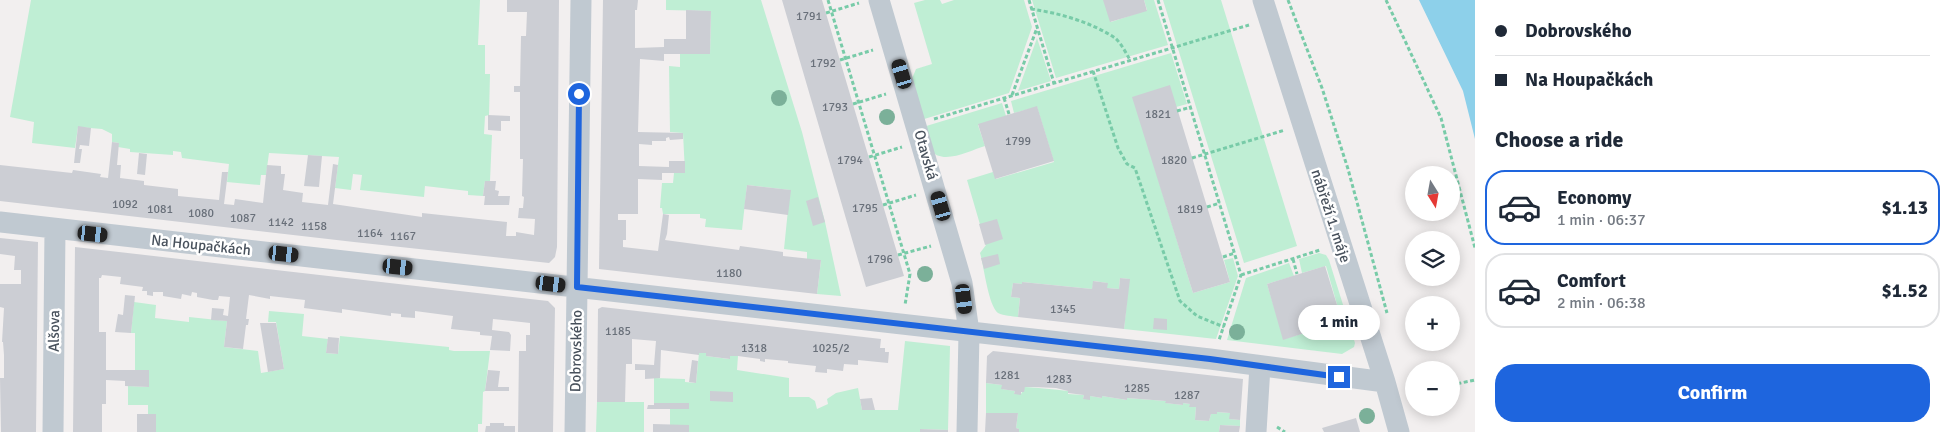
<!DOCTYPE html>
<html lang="en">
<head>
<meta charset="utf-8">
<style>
  :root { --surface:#fff; --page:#f2f2f3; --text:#1f2937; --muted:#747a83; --line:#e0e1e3; --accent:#1e65de }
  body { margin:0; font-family:Signika,sans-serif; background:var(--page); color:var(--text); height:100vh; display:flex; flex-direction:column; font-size:19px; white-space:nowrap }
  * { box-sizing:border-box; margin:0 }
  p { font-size:16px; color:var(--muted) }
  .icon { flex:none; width:28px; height:28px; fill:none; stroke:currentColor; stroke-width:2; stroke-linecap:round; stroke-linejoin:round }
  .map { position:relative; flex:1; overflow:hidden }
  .side { display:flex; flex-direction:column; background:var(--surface); width:475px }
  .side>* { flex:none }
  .hud { display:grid; align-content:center; height:110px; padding:0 20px; background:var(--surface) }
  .needle { width:32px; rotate:169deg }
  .controls { position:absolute; left:1405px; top:166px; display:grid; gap:10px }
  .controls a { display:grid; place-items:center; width:55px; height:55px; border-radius:50%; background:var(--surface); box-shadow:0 2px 12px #0003; font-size:25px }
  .end { position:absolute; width:22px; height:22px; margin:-11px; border:6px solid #1e65de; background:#fff; box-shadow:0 0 0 2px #fff }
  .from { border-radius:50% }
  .bubble { position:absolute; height:35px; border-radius:18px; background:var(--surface); box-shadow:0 2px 12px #0003; font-size:16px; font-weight:700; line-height:35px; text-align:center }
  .car { position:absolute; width:15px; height:30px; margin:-15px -8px; border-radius:6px; box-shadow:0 0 4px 1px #0007; background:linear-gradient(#222 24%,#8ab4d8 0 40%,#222 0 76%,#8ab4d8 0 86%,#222 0) }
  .hud b { display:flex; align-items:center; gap:18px; height:48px; font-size:19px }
  .hud b+b { border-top:1px solid var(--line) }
  .hud i { width:12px; height:12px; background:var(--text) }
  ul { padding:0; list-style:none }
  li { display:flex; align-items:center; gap:15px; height:75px; margin:0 10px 8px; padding:0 10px; border:2px solid var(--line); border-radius:20px }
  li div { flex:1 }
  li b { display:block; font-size:19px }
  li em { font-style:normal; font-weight:700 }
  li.active { border-color:var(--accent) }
  li>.icon { width:45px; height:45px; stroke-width:1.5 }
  h2 { padding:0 20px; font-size:22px; line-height:60px }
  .button { display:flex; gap:10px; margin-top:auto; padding:10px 20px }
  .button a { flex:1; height:58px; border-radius:20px; background:var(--accent); color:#fff; font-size:20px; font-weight:700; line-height:58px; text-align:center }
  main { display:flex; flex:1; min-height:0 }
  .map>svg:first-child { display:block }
  .green { fill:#bfeed4 }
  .water { fill:#8dd0ea }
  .building { fill:#ccced4 }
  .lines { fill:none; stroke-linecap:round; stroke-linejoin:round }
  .path { stroke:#78cba8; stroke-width:3; stroke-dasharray:4 2.5; stroke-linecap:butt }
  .street { stroke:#c0c9d1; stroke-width:21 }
  .tree { fill:#7bb099 }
  .route { stroke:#1e65de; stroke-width:6 }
  .labels { text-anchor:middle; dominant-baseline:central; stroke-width:5; stroke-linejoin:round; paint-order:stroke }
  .number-label { font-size:12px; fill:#69707a }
  .street-label { font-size:15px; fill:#48515c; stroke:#fff }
</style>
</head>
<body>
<main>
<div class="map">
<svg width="1475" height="432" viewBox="0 0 1475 432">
  <rect width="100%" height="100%" fill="#f2efef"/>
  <path class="green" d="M31,0H480L478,45H485V74H490L489,115L485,116L484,134L492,135L490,181H485L483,196L468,195V191L425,186L424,197L360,190L362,175L353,174L351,190L335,188L339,157L269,153L266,175H261L260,185L227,182L229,164L182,158L181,152L173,151V155L130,152V149L118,147L119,143L112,142V134L102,129L78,127L75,148L32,143L34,122L10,117Z
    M666,0H761L802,132L825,222L841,296L817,294L821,260L807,259V252L784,249L790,190L747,185L742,230L705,227L706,219L700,218V214H663L662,208H660L662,183H673L674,173H685L683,133L670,132L669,66L680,67V54H710L711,11L666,10Z
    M925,0H940L942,4L954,0H1024L1032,27L1009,93L921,120L911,81L916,69L932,64L914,3Z
    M1032,0H1104L1111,22L1147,10L1144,0H1154L1168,45L1056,78Z
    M1163,0H1221L1297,246L1244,263Z
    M1037,38L1051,81L1018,91Z
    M1171,53L1187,104L1176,107L1133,97L1193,293L1230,282L1224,260L1233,258L1238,276L1216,339L1124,329L1129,279L1120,278L1119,289L1107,288V283L1094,281L1092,289L1022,282V284L1013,283L1011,297L1020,298L1018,317C1012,316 1004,316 998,313C988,305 984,266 980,253L986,245L967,180L993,172L996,179L1054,162L1037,107L1014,113L1011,101Z
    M1002,103L1006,116L978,125L985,146C971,150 942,166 931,150C927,144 925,134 923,127Z
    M1319,253L1326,255L1329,260L1355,343L1354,347L1342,354L1227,340L1246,278L1289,263L1294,276L1267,284L1284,339L1342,322L1326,266L1302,273L1299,259Z
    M134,302L156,305L155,318L189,322V317L227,321L224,347L258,351L261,373L284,369L276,322H268L269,311L304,314L302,336L328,339L326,353L338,354L340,336L449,347V350L454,351H490L485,391L483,392L482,424H478V432H156L148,414V405H128V386L149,387V370H135V333H131Z
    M905,341L950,346L948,430L920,429V432H689L688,425H670V409H689V403H654V378L685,379V382L696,383L699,353H706V356L729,359L730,356H738L737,370L789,378V397H809L815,401L817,409L828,404L827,399L836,393L858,388L862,410H898Z
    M986,383L1002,385V389L1015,391L1014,394H1021L1025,387C1040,388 1053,389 1068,391V394L1084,395L1083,399L1090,396L1102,398V396L1127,400V398L1166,401V403L1183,405V403L1190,404V407H1196L1195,420L1209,421L1211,414H1217V412L1230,413V419L1240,420V426L1220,425L1219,432H1019V429L1016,428L1018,413H986Z
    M597,402H644V432H596Z"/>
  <path class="water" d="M1419,0H1475V139L1463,91Z"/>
  <path class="building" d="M507,0H559L557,247L555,257L549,263L354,242L0,201V165L72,173L73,170L101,174L100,177L108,178L112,142L119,143L117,165H121L120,178L144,181V185L178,189V196L219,200L222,172H228L224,204L234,205L235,199L263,203L267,165L281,166V174H285L283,190L303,193L302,202L328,205L333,164L338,165L333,204L422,217V213L507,222L506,236H516V232L534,235L535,219L518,218L519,208H523L524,197L522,196L523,159H520V92H514V86H520L521,36H526L527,12H507Z
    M603,0H638L637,10H635V48L664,47V39H686V10L711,11L710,54H664V61L640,59L638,132L683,133V139L670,140L669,137L666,138V141H652V145L639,144V166L669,167V161H685V173H662V180L638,179V214H618V220H626V240H623V247L658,251L663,214L669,215L667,234L665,240L739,250L740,246L783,252V256L821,260L817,294L599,269Z
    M782,0H822L904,276L866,287Z
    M1103,0H1144L1147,11L1110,22Z
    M1170,85L1230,282L1193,293L1132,97Z
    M1037,106L1054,161L995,179L978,124Z
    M488,115L510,116V121H501V131L488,130Z
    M78,126L91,128L89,146L80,145L79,149H82L80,163H74Z
    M139,153L147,154L145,175L137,174Z
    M308,155L322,156L319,187L304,186Z
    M485,181H496L495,190L499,191L498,196H510L509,205H484L485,196H483Z
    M747,185L791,190L788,215L744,209Z
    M818,197L825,222L813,226L806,201Z
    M997,219L1003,239L985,245L979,224Z
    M0,238L38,242L36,432H1L0,378H4V355L3,342H2L4,308L0,307V284H21V270H14L15,256L0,254Z
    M75,247L548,301L555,308L553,432H518L519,351H526V335H530V323L493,319L492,330L509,332L511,335L510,351L490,350L492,336L480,335V332L451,329L453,316L415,311V318L401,317V314L391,313V316L342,309V313L304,308L305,300L270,296V299L249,295L246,319H249L248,325H246L243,349L224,347L227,321L211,320L212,308L224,309L223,315L228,316L230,297L219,296L218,300H213L197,297V293L192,292L191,296L182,294L181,299L163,296V292H153V296L147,295V291H142L143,287L120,284L121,277L102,275L101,278H99V332H106V370H149V387L125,386V381L106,380V404H102V432H73Z
    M998,254L1000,264L984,269L981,258Z
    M1325,266L1342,321L1283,340L1267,284Z
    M1120,278L1130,279L1124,329L1018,317L1020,298L1011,297L1013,283L1022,284V282L1092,289L1093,281L1108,283L1107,288L1119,289Z
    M125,295L135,296L131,333L115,332L118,314L123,315Z
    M602,307L881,339L880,348H885V352H889L888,363L858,360V365L844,364L843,371L827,369V373L815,372L816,366L788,363V361L765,359V362L760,361V359L738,356H730V359L706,356V353H699V355L661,350L660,378L645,379V370H635V364L654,365L656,341L632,339V364H626L625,402H597L598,309Z
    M1154,318L1167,319V330L1153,329Z
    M260,323H276L284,369L268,372Z
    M328,337L339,338L338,354L326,353Z
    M993,351L1243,379L1240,420L1229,419L1230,413L1217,412V414H1211L1209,421L1195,420L1196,407H1189L1190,404L1183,403V405L1165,403L1166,401L1127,398V400L1102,396V398L1090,396V400L1083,399L1084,395L1068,393V391L1056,388L1034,387H1025L1024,392H1021V395L1014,394L1015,391L1001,389L1002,385L986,383L987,356Z
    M692,360L698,361L696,383L689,382Z
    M488,370L500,371L498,387H509V391H485Z
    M710,391L733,392V402L710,401Z
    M872,398L875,410H862L860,399Z
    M654,403H689V409H647L648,405H654Z
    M986,413H1018L1016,428L1019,429V432H985Z
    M137,414H156V432H137Z
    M1356,418L1360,432H1324L1322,428Z
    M490,423H504V426H515V432H485L486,426H490Z
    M653,424L689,425V432H653Z
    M1220,425L1240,426L1239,432H1219Z
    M920,429L948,430V432H920Z"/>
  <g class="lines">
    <path class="path" d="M828,0L910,274L905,305
      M1029,0L1054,83
      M1158,0L1241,275L1219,340
      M1288,0L1322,88L1348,169L1387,313
      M1386,0L1441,118L1475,248
      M1031,9C1059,13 1091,22 1115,38C1121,43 1126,53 1130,60
      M826,13L859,3
      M840,60L873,50
      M1093,71L1118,148L1127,164L1135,168L1180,301L1197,316L1224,327
      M1012,95L1037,28
      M1004,98L1009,114
      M853,104L886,94
      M1177,111L1191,107
      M934,119L1249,25
      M869,157L902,147
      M1192,158L1285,130
      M883,205L916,195
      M1207,207L1220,203
      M898,255L931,246
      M1223,257L1235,253
      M1293,259L1297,274
      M1241,275L1320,250
      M1451,385L1475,380
      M1277,427L1285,432"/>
    <path class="street" d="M879,0L962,283L969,332L967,432
      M1263,0L1385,382L1399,432
      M0,222L1210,359L1385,382
      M53,432L55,229
      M575,432L581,0
      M1256,432L1260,366"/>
  </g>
  <g class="tree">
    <circle cx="779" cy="98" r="8"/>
    <circle cx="887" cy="117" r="8"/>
    <circle cx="925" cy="274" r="8"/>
    <circle cx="1342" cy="331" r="8"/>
    <circle cx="1237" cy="332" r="8"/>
    <circle cx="1367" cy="416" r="8"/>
  </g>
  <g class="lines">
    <path class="route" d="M579,94L577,287L1210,359L1339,377"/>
  </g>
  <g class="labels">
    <g class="number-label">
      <text x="809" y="16">1791</text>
      <text x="823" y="63">1792</text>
      <text x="835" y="107">1793</text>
      <text x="1158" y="114">1821</text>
      <text x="1018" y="141">1799</text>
      <text x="850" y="160">1794</text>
      <text x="1174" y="160">1820</text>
      <text x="125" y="204">1092</text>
      <text x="865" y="208">1795</text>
      <text x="160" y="209">1081</text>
      <text x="1190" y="209">1819</text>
      <text x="201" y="213">1080</text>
      <text x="243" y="218">1087</text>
      <text x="281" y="222">1142</text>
      <text x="314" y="226">1158</text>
      <text x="370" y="233">1164</text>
      <text x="403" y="236">1167</text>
      <text x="880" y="259">1796</text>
      <text x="729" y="273">1180</text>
      <text x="1063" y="309">1345</text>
      <text x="618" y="331">1185</text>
      <text x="754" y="348">1318</text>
      <text x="831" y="348">1025/2</text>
      <text x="1007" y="375">1281</text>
      <text x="1059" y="379">1283</text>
      <text x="1137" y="388">1285</text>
      <text x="1187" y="395">1287</text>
    </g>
    <g class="street-label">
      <text transform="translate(926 155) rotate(74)">Otavská</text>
      <text transform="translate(1331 216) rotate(72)">nábřeží 1. máje</text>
      <text transform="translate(201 245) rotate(6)">Na Houpačkách</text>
      <text transform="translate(54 331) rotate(-89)">Alšova</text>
      <text transform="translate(576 351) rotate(-89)">Dobrovského</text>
    </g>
  </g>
</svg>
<div class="controls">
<a><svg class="needle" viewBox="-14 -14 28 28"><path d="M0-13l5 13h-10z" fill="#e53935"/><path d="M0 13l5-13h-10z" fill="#747a83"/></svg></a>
<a><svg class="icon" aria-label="layers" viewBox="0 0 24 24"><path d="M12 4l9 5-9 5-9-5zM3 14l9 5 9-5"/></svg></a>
<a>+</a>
<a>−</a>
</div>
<i class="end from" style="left:579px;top:94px"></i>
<i class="end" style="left:1339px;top:377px"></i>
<div class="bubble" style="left:1298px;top:305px;width:82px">1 min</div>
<i class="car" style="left:902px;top:74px;rotate:343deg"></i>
<i class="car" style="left:941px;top:206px;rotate:344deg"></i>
<i class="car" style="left:93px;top:234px;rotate:96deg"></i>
<i class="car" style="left:284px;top:254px;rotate:96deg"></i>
<i class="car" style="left:398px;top:267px;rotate:96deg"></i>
<i class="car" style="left:551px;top:284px;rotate:97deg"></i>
<i class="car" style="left:964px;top:299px;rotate:173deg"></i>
</div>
<section class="side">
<div class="hud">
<b><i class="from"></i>Dobrovského</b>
<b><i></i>Na Houpačkách</b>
</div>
<h2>Choose a ride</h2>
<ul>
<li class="active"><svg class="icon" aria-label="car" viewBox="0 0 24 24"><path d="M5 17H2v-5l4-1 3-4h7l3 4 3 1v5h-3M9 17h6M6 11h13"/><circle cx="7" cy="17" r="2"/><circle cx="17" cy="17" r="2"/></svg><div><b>Economy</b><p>1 min · 06:37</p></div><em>$1.13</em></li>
<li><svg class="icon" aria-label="car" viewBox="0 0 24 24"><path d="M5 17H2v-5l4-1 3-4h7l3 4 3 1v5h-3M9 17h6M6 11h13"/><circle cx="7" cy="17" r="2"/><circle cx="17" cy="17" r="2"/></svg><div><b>Comfort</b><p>2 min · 06:38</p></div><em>$1.52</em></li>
</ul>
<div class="button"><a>Confirm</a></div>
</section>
</main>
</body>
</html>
